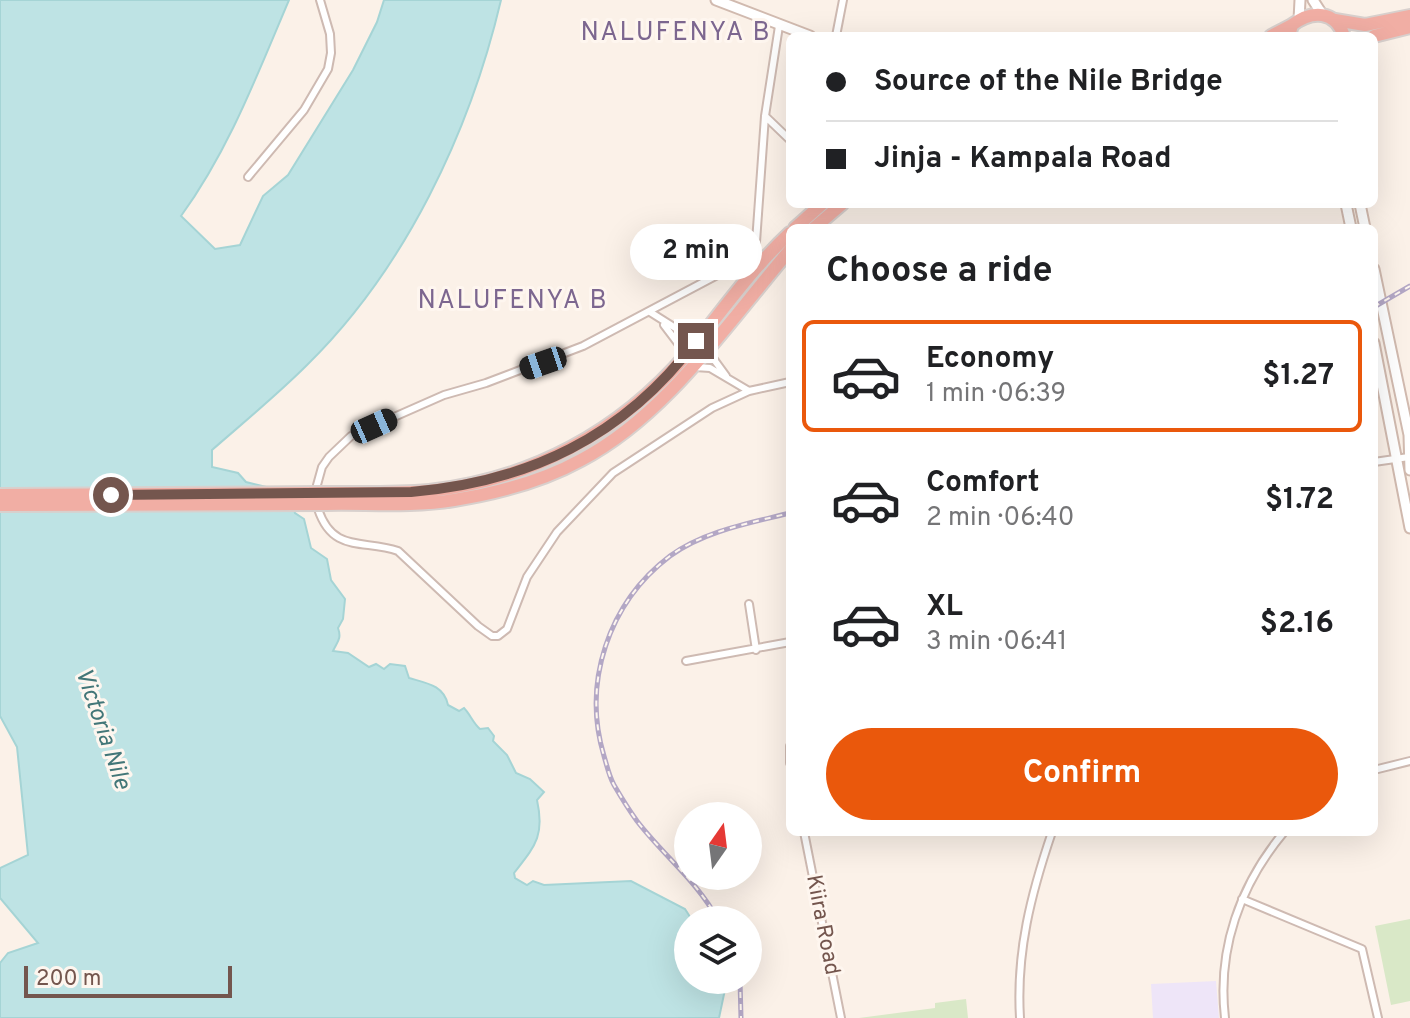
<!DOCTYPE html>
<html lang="en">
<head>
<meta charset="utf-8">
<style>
  :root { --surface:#fff; --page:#f2f2f2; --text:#202124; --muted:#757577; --line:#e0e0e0; --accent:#ea580c }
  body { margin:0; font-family:Overpass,sans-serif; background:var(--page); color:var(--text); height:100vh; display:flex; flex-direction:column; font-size:30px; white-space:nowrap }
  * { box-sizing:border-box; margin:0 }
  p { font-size:26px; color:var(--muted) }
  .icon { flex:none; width:44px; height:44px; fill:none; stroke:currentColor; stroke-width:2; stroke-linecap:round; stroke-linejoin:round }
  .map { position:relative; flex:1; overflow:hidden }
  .details { position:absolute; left:786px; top:224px; width:592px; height:612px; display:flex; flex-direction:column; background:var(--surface); border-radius:12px; box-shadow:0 8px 32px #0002 }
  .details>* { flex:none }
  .guide { position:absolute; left:786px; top:32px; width:592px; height:176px; border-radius:12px; box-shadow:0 8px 32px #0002; display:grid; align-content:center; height:176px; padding:0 40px; background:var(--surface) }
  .needle { width:52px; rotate:14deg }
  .buttons { position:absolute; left:674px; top:802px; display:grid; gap:16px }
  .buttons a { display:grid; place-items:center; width:88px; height:88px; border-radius:50%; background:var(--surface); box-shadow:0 8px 32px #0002; font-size:40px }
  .scale { position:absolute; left:24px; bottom:20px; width:208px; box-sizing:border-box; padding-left:8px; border:4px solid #74564e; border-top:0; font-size:22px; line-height:28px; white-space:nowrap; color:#74564e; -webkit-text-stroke:6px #fef6ef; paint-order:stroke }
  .end { position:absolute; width:36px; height:36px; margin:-18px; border:10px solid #74564e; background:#fff; box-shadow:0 0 0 4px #fff }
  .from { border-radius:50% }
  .bubble { position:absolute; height:56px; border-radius:28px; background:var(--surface); box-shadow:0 8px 32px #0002; font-size:26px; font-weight:700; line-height:56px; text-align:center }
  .car { position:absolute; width:24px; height:48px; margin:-24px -12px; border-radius:10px; box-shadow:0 0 6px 2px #0007; background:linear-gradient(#222 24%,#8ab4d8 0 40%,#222 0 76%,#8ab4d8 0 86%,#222 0) }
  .guide b { display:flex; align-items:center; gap:28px; height:76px; font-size:30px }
  .guide b+b { border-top:2px solid var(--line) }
  .guide i { width:20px; height:20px; background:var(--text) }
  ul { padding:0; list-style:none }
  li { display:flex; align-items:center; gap:24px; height:112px; margin:0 16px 12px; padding:0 24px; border:4px solid transparent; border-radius:12px }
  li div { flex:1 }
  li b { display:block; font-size:30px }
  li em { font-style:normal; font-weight:700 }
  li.current { border-color:var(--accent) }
  li>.icon { width:72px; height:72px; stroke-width:1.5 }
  h2 { padding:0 40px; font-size:36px; line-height:96px }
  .primary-button { display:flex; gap:16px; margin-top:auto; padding:16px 40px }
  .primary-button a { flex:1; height:92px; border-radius:48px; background:var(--accent); color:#fff; font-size:32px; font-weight:700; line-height:92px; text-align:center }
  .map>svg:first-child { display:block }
  .education { fill:#eee5f8 }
  .green { fill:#d9e8c7 }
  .water { fill:#bee3e4; stroke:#a5d4d5; stroke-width:2 }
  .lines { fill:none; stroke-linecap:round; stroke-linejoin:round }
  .street-casing { stroke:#cebab2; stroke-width:10 }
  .secondary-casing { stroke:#d1baaf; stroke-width:13 }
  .highway-casing { stroke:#d8d0cd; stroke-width:16 }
  .street { stroke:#fff; stroke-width:6 }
  .secondary { stroke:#fff; stroke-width:9 }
  .highway { stroke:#f1aea4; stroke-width:12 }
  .rail-casing { stroke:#b3a7c5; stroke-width:5 }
  .rail { stroke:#fef6ef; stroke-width:2; stroke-dasharray:6; stroke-linecap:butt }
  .highway-bridge-casing { stroke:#d8d0cd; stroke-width:16; stroke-linecap:butt }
  .highway-bridge { stroke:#f1aea4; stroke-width:12 }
  .route { stroke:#74564e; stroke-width:10 }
  .labels { text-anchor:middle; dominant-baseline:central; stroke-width:6; stroke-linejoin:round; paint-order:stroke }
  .street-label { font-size:22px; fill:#74564e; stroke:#fef6ef }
  .water-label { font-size:24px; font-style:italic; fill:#427678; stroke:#fef6ef }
  .quarter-label { font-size:26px; letter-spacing:2px; fill:#7c668f; stroke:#fef6ef }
</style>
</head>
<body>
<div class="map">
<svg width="1410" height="1018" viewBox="0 0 1410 1018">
  <rect width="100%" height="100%" fill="#fbf1e8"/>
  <path class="education" d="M1216,981L1219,1018H1153L1151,984Z"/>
  <path class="green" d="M1410,919V1001L1391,1005L1375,926Z
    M966,999L968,1018H859L935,1008V1003Z"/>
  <path class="water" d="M0,0H289C257,75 229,150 181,216L215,249L240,245L263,196L288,175L353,70L377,22L384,0H501C470,132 405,269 307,365C277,395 244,422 212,450V467L238,473L246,482L283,491L291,499L295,513L304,519L311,548L327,559L331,580L345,599L343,619L338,628C342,639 337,642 333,651L348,653L369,667L376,664L384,669L390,664L405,666L409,678C426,683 444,685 448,705L459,711L464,708C470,714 473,723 480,729L488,728L494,736L493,741L507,755L516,773L530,779L544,792L537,800C545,836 535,846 514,873L515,878L527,885L533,881L544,885L631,881L685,909L692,920H688V980H727L719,1018H0V963L8,953L38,943L0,898V868L28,855L17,747L0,716Z"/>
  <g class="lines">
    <defs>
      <path id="street" d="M836,36L843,0
        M765,116L790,140
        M248,177L304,110L328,69L331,53L330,34L320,0
        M650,312L696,341
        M664,325L686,354
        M707,350L726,376
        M695,367L710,368L749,391
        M1374,462L1409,457
        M317,485L322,467L329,457L351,436L444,395L486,383L583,346L738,264L756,242L765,116L779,26
        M318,509C333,554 364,539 398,551L478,626L492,636H498L507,629L527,577L557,532L613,473L712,408L749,391L790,382
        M749,604L756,650
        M686,661L790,642
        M790,746V763
        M1374,770L1410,761
        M804,832L841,1018
        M1242,899L1362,949L1378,1018
        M1020,1018C1016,952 1031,894 1052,832
        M1225,1018C1217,949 1240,885 1284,832"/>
      <path id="secondary" d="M716,0L810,36
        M1313,0L1322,14
        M1299,20L1300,0
        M1346,204L1351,228
        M1360,204L1365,228
        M1374,269L1409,435L1410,470
        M1374,343L1410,528"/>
      <path id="highway" d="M1335,20L1365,25L1410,16
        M1271,36L1292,25
        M1289,36L1292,25C1312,10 1335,10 1344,36
        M1374,36L1410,27
        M795,228L822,204
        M814,228L842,204
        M325,493C359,493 394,494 429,491C531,480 620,432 687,354C721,313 751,269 790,233
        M326,504C368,503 412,507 454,500C498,493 541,482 581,460C667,415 728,322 790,250"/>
    </defs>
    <use href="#street" class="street-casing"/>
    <use href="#secondary" class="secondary-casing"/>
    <use href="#highway" class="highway-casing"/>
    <use href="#street" class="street"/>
    <use href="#secondary" class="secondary"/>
    <use href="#highway" class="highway"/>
    <defs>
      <path id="rail" d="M1374,307L1410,286
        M718,920C698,882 663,855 637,821C629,810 621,797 614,785C609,776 607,766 604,756C582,683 608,603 670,556C704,531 750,523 790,513
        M740,980L741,1018"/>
    </defs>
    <use href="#rail" class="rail-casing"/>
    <use href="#rail" class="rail"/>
    <defs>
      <path id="highway-bridge" d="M0,495L325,493
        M0,505L326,504"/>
    </defs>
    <use href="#highway-bridge" class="highway-bridge-casing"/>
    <use href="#highway-bridge" class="highway-bridge"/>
  </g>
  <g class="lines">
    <path class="route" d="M111,495L411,492C528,482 624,437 696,341"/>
  </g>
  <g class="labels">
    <g class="street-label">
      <text transform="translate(822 925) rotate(79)">Kiira Road</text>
    </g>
    <g class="water-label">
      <text transform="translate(102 729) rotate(71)">Victoria Nile</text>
    </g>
    <g class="quarter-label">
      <text x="676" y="33">NALUFENYA B</text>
      <text x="513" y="301">NALUFENYA B</text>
    </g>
  </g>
</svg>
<div class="buttons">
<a><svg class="needle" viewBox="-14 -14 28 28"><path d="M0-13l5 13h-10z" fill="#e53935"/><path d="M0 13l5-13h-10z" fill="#757577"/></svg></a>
<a><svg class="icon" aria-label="layers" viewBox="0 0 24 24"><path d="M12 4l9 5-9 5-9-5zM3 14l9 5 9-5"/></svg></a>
</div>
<div class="scale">200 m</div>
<i class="end from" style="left:111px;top:495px"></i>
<i class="end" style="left:696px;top:341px"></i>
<div class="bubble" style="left:630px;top:224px;width:132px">2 min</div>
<i class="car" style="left:543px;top:363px;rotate:251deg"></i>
<i class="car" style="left:374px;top:426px;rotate:66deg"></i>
<div class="guide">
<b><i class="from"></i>Source of the Nile Bridge</b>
<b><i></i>Jinja - Kampala Road</b>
</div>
<section class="details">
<h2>Choose a ride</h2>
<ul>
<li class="current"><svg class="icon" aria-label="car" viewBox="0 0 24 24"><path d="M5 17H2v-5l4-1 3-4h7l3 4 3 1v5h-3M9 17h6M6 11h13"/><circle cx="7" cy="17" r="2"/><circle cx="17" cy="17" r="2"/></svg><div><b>Economy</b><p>1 min · 06:39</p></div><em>$1.27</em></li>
<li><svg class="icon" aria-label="car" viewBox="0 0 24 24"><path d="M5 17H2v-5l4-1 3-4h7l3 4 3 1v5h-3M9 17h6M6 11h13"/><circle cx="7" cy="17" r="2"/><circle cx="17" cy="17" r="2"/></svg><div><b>Comfort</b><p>2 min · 06:40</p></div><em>$1.72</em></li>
<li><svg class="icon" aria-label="car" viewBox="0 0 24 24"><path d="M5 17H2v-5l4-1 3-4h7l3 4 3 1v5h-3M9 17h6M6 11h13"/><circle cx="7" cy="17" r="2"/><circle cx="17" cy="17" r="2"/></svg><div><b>XL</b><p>3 min · 06:41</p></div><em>$2.16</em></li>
</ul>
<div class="primary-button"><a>Confirm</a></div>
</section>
</div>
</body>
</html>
